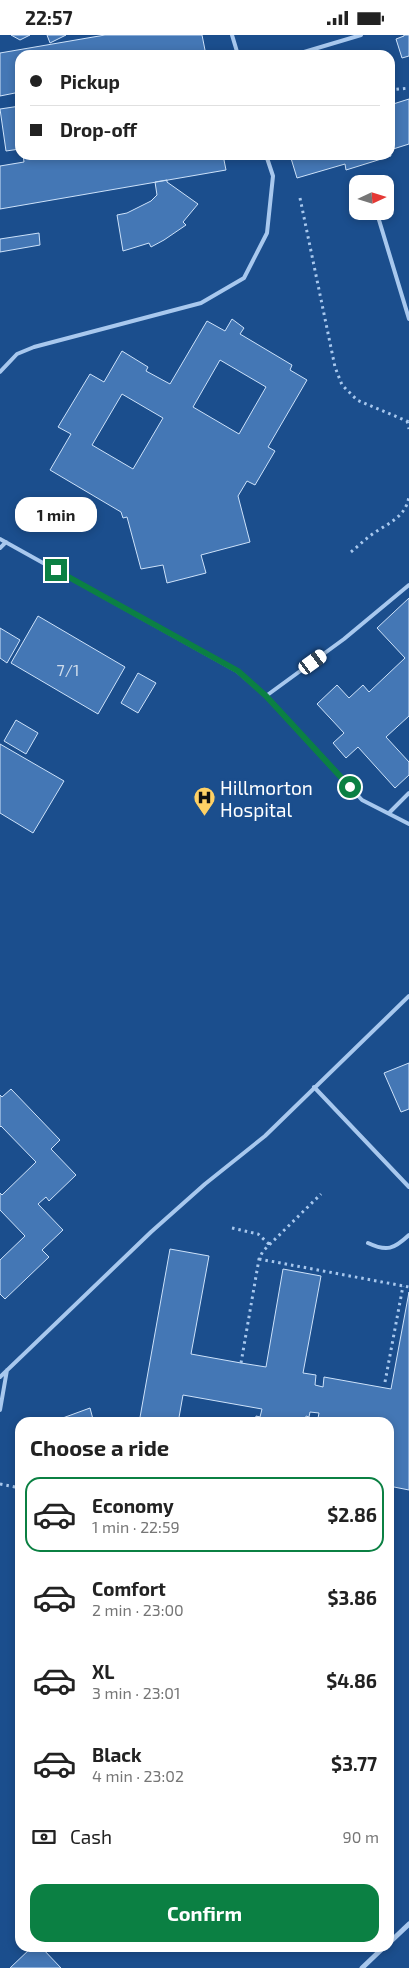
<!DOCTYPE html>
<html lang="en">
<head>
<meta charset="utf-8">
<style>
  :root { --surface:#fff; --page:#f2f2f2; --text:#222; --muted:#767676; --line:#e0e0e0; --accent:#0b8043 }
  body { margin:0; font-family:"Exo 2",sans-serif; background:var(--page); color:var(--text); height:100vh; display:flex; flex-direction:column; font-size:19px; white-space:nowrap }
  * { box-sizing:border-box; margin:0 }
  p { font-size:16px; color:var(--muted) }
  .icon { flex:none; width:28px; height:28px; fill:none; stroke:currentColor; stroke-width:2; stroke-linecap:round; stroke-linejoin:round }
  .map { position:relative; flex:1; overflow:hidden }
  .details { position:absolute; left:15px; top:1382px; width:379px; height:535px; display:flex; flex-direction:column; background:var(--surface); border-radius:15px; box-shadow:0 2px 8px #0003 }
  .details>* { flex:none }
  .hud { position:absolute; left:15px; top:15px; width:380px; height:110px; border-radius:15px; box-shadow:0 2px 8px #0003; display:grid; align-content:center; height:110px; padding:0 15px; background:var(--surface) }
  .needle { width:32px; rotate:86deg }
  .buttons { position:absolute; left:349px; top:140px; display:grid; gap:10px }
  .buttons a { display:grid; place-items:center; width:45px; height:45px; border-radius:10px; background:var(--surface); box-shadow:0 2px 8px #0003; font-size:25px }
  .end { position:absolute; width:22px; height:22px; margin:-11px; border:6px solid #0b8043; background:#fff; box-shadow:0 0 0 2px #fff }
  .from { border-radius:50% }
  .bubble { position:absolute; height:35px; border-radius:15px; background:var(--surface); box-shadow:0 2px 8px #0003; font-size:16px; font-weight:700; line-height:35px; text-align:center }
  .car { position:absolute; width:15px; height:30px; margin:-15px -8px; border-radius:6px; box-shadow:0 0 4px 1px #0007; background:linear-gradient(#fff 24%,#345 0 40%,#fff 0 76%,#345 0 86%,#fff 0) }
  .hud b { display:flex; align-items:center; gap:18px; height:48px; font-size:19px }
  .hud b+b { border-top:1px solid var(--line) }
  .hud i { width:12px; height:12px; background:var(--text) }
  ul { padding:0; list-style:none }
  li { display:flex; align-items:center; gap:15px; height:75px; margin:0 10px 8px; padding:0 5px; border:2px solid transparent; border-radius:15px }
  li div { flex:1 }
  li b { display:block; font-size:19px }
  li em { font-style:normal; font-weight:700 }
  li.current { border-color:var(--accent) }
  li>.icon { width:45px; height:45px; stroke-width:1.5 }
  h2 { padding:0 15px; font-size:22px; line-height:60px }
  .pay { display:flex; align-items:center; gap:12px; height:55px; padding:0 15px; font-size:19px }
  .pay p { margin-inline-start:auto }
  .cta { display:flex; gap:10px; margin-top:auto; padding:10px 15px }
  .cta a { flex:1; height:58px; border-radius:15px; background:var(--accent); color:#fff; font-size:20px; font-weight:700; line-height:58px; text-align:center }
  .status { display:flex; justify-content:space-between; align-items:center; height:35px; padding:0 25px; background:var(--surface); direction:ltr }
  .status svg { height:14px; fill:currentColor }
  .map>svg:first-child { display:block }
  .building { fill:#4477b5; stroke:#cde2fa; fill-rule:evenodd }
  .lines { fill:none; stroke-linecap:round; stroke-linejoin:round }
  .path { stroke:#a8c8ee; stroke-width:3; stroke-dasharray:2.5 4; stroke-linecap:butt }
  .lane { stroke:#a8c8ee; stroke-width:4 }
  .street { stroke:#a8c8ee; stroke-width:5 }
  .route { stroke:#0b8043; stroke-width:6 }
  .labels { text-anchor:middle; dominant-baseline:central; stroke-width:5; stroke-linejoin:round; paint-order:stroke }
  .number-label { font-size:16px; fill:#d0ddec }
  .poi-label { font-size:19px; fill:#fff; stroke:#1b4e8d; text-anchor:start }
</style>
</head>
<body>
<div class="status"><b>22:57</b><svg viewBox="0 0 49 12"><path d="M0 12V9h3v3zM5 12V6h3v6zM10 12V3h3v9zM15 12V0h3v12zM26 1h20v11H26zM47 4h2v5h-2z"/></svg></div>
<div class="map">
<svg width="409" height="1933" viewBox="0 0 409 1933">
  <rect width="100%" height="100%" fill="#1b4e8d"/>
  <path class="building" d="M11,0H30L20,5Z
    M47,0H66L50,8Z
    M105,0H202L206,20H20V57L0,61V18Z
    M404,0H409V21L402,23L396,4L404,1Z
    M409,64V109L390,115V70Z
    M20,71V114L6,116L0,74Z
    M390,117L391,121L346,135L345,129L297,143L290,120H390Z
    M23,120H44V123L66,120H223L226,135L0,174V131L24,127Z
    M167,145V147L198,169L183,187L186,190L164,205L151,212L149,208L123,216L117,180L127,178L151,166L157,160L155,147Z
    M39,198L40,210L0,217V204Z
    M232,284L244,293L240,299L292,330L290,335L307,345L268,412L275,416L255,450L247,446L238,461L250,507L201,520L206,538L167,548L163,530L141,534L127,482L123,483L121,477L50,435L71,399L58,392L90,339L104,347L122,316L148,332L146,336L170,349L207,286L225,296ZM220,325L266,352L239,399L193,372ZM122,359L163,383L133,434L92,410Z
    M409,563V681L386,702L409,727V740L395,753L358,712L346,723L333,708L344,698L317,669L337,650L349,663L363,650L369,657L405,623L377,593Z
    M38,581L125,632L98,679L11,628Z
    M0,593L20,605L7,628L0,623Z
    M138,638L156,648L138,678L121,668Z
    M16,685L38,698L26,719L4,706Z
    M0,709L64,746L33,798L0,778Z
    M409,1028V1074L401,1077L384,1038Z
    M11,1054L60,1105L51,1114L76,1140L49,1166L46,1162L38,1169L63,1195L42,1215L49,1222L5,1264L0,1259V1225L25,1201L0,1175V1158L2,1160L36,1127L1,1091L0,1092V1060L2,1062Z
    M170,1214L209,1221L191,1319L241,1328L266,1332L283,1234L321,1241L303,1338L316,1340L315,1350L323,1352L324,1342L391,1354L409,1257V1455L389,1451V1388H341L318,1383L319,1378L310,1377L309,1382L306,1381L305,1388H255L256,1381L260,1382L262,1374L183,1360L178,1388H139Z
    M90,1373L94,1388H49Z
    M32,1912H41L61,1933H10Z"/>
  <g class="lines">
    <path class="path" d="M390,55L409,53
      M300,163L335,332L342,350L357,365L409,387
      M407,386L409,394
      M351,517C356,513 361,508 366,504C382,490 406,485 409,461
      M232,1193L258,1199L270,1210
      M259,1224L409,1252
      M241,1328L259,1224L263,1216L321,1159
      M385,1347L403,1251
      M0,1449L20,1453"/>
    <path class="lane" d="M232,0L238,20
      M294,20L361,0
      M379,185L409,284
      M0,337L17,319L34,312L201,268L244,243L267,198L273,141L266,120
      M0,504L237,636L266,661L362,765L409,789
      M0,513L6,507
      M266,661L344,604L409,550
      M390,777L409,758
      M314,1052L409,1152
      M368,1208C387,1217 394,1214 409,1200
      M0,1342L151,1197L205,1149L265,1101L409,961
      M0,1375L7,1335"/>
    <path class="street" d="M389,1908L409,1889
      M362,1933L384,1912"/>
  </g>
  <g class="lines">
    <path class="route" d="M56,535L238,636L266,661L350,752"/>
  </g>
  <defs>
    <symbol id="hospital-pin" viewBox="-11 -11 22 30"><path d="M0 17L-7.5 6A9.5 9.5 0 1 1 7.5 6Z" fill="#ffd165" stroke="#1b4e8d"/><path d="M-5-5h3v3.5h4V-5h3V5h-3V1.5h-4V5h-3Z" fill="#111"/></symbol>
  </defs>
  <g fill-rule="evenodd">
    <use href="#hospital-pin" x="192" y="750" width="25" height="34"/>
  </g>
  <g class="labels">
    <g class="number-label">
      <text x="68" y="634">7/1</text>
    </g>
    <g class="poi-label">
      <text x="220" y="752">Hillmorton<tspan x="220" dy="22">Hospital</tspan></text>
    </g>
  </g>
</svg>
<div class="buttons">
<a><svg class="needle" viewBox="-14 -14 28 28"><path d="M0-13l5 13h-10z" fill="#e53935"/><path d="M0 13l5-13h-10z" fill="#767676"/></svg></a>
</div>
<i class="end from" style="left:350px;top:752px"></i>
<i class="end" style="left:56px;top:535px"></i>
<div class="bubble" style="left:15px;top:462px;width:82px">1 min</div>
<i class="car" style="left:313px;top:627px;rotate:54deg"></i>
<div class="hud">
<b><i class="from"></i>Pickup</b>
<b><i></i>Drop-off</b>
</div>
<section class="details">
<h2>Choose a ride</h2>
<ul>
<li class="current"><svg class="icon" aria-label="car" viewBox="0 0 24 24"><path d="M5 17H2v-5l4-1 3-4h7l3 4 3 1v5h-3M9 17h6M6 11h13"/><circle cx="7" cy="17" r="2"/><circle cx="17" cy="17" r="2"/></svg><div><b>Economy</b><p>1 min · 22:59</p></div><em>$2.86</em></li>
<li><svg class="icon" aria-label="car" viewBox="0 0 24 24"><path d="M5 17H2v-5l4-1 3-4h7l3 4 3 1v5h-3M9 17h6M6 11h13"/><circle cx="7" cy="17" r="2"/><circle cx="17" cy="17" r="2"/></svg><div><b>Comfort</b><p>2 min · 23:00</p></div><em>$3.86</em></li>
<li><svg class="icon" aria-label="car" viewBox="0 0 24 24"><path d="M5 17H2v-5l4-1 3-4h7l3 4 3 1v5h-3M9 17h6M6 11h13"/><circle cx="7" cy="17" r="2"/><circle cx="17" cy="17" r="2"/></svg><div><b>XL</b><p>3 min · 23:01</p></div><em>$4.86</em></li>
<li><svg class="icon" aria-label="car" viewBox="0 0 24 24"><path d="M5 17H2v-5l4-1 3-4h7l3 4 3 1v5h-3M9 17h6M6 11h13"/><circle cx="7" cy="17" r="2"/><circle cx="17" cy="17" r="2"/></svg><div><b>Black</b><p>4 min · 23:02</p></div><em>$3.77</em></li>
</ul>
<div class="pay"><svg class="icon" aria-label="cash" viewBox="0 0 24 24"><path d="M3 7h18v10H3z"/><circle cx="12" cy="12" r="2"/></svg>Cash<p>90 m</p></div>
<div class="cta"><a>Confirm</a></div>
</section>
</div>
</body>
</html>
